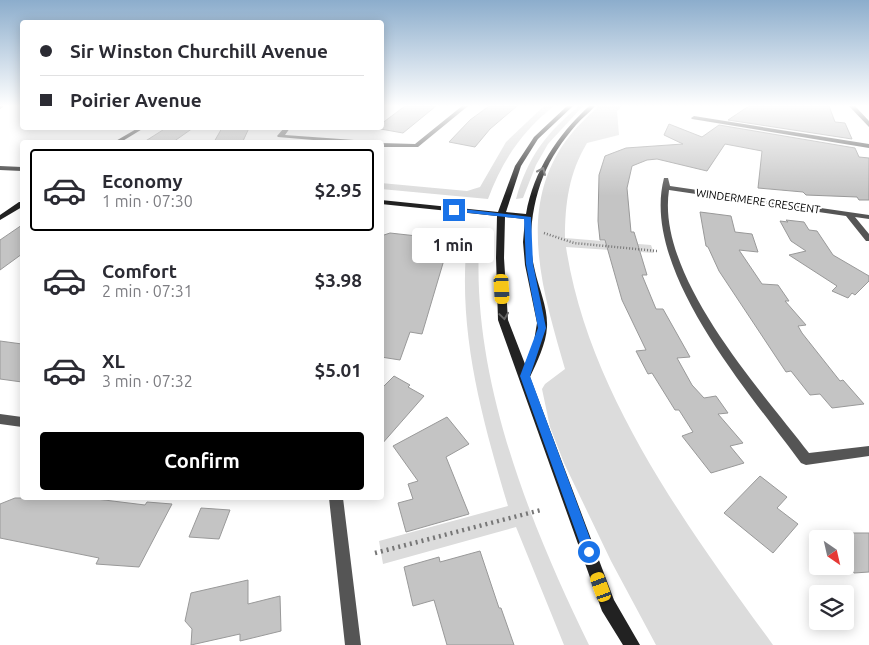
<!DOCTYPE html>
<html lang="en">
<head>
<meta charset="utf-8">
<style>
  :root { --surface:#fff; --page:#f2f2f3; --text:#2b2b33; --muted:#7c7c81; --line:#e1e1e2; --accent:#000 }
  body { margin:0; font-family:Ubuntu,sans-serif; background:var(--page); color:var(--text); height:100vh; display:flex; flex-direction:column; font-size:19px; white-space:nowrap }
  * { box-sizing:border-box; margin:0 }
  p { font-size:16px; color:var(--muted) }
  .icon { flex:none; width:28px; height:28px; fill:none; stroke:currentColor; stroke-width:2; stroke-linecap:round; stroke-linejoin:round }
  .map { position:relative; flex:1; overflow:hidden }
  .side { position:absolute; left:20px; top:140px; width:364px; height:360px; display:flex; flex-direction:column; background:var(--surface); border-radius:5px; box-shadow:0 2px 12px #0003 }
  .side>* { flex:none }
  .guide { position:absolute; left:20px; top:20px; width:364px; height:110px; border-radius:5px; box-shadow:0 2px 12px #0003; display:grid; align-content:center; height:110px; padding:0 20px; background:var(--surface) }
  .needle { width:32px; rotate:146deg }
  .controls { position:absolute; left:809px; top:530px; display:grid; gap:10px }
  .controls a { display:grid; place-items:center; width:45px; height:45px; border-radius:5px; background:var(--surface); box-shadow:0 2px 12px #0003; font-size:25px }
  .end { position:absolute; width:22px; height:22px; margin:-11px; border:6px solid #1a73e8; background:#fff; box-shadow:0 0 0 2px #fff }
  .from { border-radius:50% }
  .bubble { position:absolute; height:35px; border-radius:5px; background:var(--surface); box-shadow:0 2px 12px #0003; font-size:16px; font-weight:600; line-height:35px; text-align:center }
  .car { position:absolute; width:15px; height:30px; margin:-15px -8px; border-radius:6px; box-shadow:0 0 4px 1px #0007; background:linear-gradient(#f5c518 24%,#345 0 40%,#f5c518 0 76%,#345 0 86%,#f5c518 0) }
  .guide b { display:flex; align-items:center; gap:18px; height:48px; font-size:19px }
  .guide b+b { border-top:1px solid var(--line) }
  .guide i { width:12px; height:12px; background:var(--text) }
  ul { padding:9px 0 0; list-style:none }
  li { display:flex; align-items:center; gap:15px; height:82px; margin:0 10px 8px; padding:0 10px; border:2px solid transparent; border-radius:5px }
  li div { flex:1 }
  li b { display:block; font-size:19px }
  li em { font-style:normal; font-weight:600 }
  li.selected { border-color:var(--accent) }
  li>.icon { width:45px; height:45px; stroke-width:1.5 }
  .cta { display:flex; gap:10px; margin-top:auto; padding:10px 20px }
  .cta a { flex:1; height:58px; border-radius:5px; background:var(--accent); color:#fff; font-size:20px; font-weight:600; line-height:58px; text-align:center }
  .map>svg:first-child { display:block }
  .green { fill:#dcdcdc }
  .building { fill:#c4c4c4; stroke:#999 }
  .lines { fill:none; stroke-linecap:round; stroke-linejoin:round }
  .path-far1 { stroke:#777; stroke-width:2.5; stroke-dasharray:1 2; stroke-linecap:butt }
  .path { stroke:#777; stroke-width:4.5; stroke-dasharray:2 4; stroke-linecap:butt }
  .street { fill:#555; fill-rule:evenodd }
  .secondary { fill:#222; fill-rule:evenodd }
  .oneway { stroke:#646464 }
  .route { fill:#1a73e8 }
  .labels { text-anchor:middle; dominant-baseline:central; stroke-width:4.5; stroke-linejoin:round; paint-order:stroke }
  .far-street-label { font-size:11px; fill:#000; stroke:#fff }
</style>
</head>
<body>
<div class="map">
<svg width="869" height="645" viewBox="0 0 869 645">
  <rect width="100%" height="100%" fill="#fff"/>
  <path class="green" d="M544,106H554C522,131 502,161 488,199L381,189V183L467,191L480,187L506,142Z
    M579,106H583L548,144L536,165L523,198L516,199C528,157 545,134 579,106Z
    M599,106H622L617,111L619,135L587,143C569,173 565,203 565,238L651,245L654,253L566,247C588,393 688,528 773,645H656L611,561L564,463L550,427L542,389L545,384L565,369C544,295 516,211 565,142C575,128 587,117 599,106Z
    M468,231L480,233C468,371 529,522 589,645H564L516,527L383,564L379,541L508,506C481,415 456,327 468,231Z"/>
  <path class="building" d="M405,106H436L403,133L375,128H381V124Z
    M489,106H517L490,129L475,147L449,142L470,120Z
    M749,106H829L835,122L845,123L852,139L728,120Z
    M669,124L702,137L719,125L855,148L859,157L869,158V200H859L857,197L806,195L803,192L758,188L762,151L725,144L707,171L657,159L647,160L632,166L627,188L631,232H634L647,275H642L656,309H663L690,357L677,358L692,385L704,398L716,396L728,413L718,414L743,443L730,446L744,463L711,473L682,436L693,432L679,410H675L652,373L648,374L636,351L646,350L622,300L605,240H600L598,221L599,175L605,156L626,148L683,144L664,135Z
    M166,128H193L173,142H144Z
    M222,128H249L243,141L214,142Z
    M700,212L731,216L735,232L752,234L758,252L739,250L762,284L778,285L789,301H785L806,325L798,326L802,333L840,381L843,380L864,404L832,408L820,394L810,395L791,371L786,372L719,271L708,247L706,246Z
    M786,220L804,222L809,230L817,231L833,255L869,276V281L855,295L852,293L848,298L832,291L837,286L789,255L806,251L791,241L780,221L788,222Z
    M22,225V254L0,270V240Z
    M390,233L444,239L449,243L422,334L410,332L400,360L381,357V236Z
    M0,341L22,344V382L0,379Z
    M394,376L410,385L408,387L424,396L381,445V389Z
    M447,417L469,444L446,457L469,514L406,532L398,503L413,499L408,484L418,481L393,446Z
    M760,476L787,497L777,508L798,524L773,553L724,513Z
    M15,498H88L145,505L147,502L172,504L139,567L96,564L99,558L0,538V504Z
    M201,508L230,510L219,539L189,537Z
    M845,533H869V572L854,573L845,558Z
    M480,551L499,608H501L514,645H447L434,600L413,606L404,567L439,557L440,562Z
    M248,580V604L280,596L281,631L240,641V634L191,645L192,629L185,621L191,593Z"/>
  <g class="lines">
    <path class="path-far1" d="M544,233L574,243L657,251"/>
    <path class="path" d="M375,553L541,510"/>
    <path class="street" d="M0,106H4L0,109Z
      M462,106H468L418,147H381V143L415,144Z
      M849,106H855L869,121V127Z
      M694,116L869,144V148L692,119L691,118Z
      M284,128H290L285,135L354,140L357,142H337L278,137L277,136Z
      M664,178H668L670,186L869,215V219L855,217L869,234V241H866L846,216L669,190C656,276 760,389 809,453L869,446V456L806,465L801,463C750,393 640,270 664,178Z
      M0,414L22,417V427L0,424Z
      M329,498H343L361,645H345Z"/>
    <path class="secondary" d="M567,106H573L538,139L521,166L506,212L526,214C534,170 557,136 589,106H595C589,113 582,118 576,125C563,140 551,157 543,177C532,205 527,241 535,271C539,289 548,308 547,327C546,344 537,362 530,377L614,600L640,645H623L602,611L498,320L496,258L497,216L381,204V200L498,212L515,166L534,137ZM505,217L525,219L523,242L525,265L537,323L534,341L525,364L508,320L504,258Z
      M138,128H144L121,142H114Z
      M0,166L22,167V171L0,170Z
      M19,202H22V207L0,220V215Z"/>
  </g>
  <defs><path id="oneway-chevron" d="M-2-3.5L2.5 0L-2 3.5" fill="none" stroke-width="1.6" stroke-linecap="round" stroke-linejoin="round" transform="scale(1.25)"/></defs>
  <g class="oneway">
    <use href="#oneway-chevron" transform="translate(542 171) rotate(-66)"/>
    <use href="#oneway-chevron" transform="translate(504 316) rotate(82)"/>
  </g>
  <linearGradient id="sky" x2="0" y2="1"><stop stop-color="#8cadcc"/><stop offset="0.54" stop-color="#fff"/><stop offset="1" stop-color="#fff" stop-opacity="0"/></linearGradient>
  <rect width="869" height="196" fill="url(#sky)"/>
  <path class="route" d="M454,208L531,217L533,264L546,328L530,376L595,552L593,556L589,558L584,556L583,552L520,376L538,328L526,264L524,219L452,211Z"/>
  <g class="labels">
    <g class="far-street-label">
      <text transform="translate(758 201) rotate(8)">WINDERMERE CRESCENT</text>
    </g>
  </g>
</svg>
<div class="controls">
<a><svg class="needle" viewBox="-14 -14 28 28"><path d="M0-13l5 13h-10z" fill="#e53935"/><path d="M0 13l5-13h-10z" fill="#7c7c81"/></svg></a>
<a><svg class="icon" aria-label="layers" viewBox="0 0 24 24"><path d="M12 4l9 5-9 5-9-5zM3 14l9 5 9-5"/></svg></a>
</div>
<i class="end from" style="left:589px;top:552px"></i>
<i class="end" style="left:454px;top:210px"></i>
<div class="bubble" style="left:412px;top:228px;width:82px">1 min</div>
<i class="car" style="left:502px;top:289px;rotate:177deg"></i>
<i class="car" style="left:601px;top:587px;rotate:340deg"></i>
<div class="guide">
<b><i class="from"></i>Sir Winston Churchill Avenue</b>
<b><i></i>Poirier Avenue</b>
</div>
<section class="side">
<ul>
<li class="selected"><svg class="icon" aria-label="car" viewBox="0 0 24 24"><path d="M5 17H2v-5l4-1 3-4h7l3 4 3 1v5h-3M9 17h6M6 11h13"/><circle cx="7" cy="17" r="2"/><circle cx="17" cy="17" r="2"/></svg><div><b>Economy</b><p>1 min · 07:30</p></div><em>$2.95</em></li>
<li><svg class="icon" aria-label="car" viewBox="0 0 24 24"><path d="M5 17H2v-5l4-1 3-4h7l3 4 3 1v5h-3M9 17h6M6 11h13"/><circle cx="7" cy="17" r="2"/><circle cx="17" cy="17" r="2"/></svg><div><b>Comfort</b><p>2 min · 07:31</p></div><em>$3.98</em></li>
<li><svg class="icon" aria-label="car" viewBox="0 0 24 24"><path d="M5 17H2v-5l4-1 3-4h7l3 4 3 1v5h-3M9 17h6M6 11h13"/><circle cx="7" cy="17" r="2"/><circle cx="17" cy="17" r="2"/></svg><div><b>XL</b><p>3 min · 07:32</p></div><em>$5.01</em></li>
</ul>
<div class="cta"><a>Confirm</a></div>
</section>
</div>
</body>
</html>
